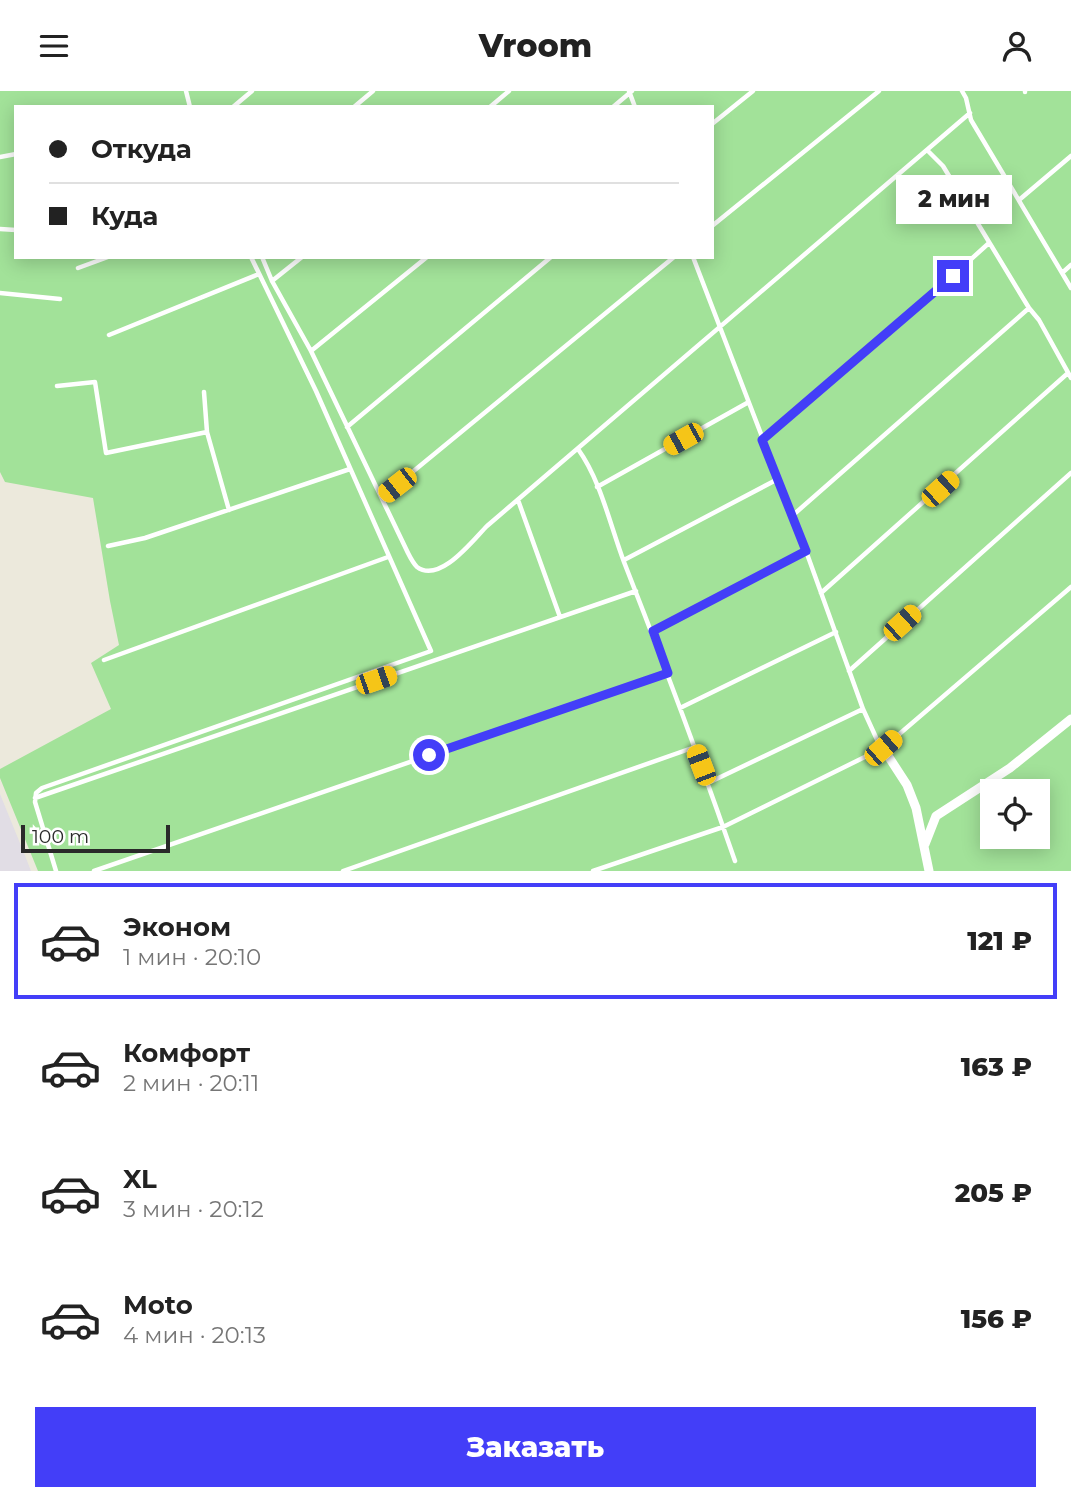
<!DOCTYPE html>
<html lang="ru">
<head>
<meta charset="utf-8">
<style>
  :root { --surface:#fff; --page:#f2f2f2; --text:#222; --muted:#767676; --line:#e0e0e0; --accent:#433ef8 }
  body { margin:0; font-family:Montserrat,sans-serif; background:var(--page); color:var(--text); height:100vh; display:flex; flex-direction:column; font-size:26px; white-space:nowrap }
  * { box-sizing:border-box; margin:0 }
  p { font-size:23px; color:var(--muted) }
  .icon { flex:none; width:38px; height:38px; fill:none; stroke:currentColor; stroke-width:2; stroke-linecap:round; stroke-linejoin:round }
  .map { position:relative; height:780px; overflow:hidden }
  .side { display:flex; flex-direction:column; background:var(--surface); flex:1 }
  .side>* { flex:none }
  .hud { position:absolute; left:14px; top:14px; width:700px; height:154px; border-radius:0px; box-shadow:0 4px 18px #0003; display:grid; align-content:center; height:154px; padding:0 35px; background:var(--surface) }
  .buttons { position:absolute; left:980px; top:688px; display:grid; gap:14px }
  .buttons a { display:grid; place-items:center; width:70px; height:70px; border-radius:0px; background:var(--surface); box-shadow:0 4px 18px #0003; font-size:35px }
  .scale { position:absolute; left:21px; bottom:18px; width:149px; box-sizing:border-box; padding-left:7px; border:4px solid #2a2a2a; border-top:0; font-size:19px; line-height:24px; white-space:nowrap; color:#2a2a2a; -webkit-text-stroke:5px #fff; paint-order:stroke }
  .end { position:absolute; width:32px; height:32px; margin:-16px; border:9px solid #433ef8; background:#fff; box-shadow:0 0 0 4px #fff }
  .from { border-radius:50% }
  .bubble { position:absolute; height:49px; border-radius:0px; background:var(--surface); box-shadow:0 4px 18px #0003; font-size:23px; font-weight:800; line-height:49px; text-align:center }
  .car { position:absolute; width:21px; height:42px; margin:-21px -10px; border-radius:9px; box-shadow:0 0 5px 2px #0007; background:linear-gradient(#f5c518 24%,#345 0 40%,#f5c518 0 76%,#345 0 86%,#f5c518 0) }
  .hud b { display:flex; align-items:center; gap:24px; height:66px; font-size:26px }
  .hud b+b { border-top:2px solid var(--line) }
  .hud i { width:18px; height:18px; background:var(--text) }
  ul { padding:12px 0 0; list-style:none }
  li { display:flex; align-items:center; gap:21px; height:116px; margin:0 14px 10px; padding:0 21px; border:4px solid transparent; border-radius:0px }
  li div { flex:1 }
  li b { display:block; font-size:26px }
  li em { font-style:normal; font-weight:800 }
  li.on { border-color:var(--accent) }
  li>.icon { width:63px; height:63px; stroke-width:1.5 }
  .primary-button { display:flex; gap:14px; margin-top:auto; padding:14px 35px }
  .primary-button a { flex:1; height:80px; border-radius:0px; background:var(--accent); color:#fff; font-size:28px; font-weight:800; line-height:80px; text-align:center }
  header { display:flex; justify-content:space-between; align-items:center; height:91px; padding:0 35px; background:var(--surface); font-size:32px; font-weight:800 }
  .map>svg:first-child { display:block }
  .industrial { fill:#e1dde5 }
  .green { fill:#a2e299; fill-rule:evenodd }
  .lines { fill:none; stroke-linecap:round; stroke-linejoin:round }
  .service { stroke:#fff; stroke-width:4.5 }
  .minor { stroke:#fff; stroke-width:9 }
  .route { stroke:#433ef8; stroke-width:9 }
</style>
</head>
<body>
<header><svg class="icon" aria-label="menu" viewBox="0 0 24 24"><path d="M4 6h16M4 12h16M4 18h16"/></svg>Vroom<svg class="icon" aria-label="person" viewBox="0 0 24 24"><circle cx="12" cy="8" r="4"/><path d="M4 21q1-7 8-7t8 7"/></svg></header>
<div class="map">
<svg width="1071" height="780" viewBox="0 0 1071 780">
  <rect width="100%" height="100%" fill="#ece9dc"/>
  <path class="industrial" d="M0,703L24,762L31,780H0Z"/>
  <path class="green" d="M0,0H1071V780H38L0,687V678L111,618L91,572L119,554L110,510L93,407L5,391L0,381ZM16,16H712V166H16ZM992,700H1038V746H992Z"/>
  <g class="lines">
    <path class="service" d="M186,0L190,16
      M629,0L635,16
      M962,0L966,7L971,29L1071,197
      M1025,1V0
      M233,16L252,0
      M354,16L373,0
      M490,16L509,0
      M613,16L632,0
      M712,33L753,0
      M927,59L943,75L1029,217L1039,229L1071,287
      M0,66L16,63
      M1019,109L1071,65
      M712,135L879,0
      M0,138L16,139
      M262,166L272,190L311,260L408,462C410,466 414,473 417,476C440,493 473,449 487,435L970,22
      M693,166L806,460L863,618L879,653L883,656
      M78,177L108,166
      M1062,182L1071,174
      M272,190L302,166
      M0,202L60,208
      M109,244L259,183
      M311,260L427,166
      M57,295L95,291L106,362L207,341
      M204,301L207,341L229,419
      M347,336L551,166
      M762,349L898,234L989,152
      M578,358C601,390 610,434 624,471C663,570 700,669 735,770
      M597,396L747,312
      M382,406L674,166
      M518,409L560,526
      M792,425L1029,217
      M108,455L145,447L350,378
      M624,469L778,388
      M821,502L1068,282
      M653,540L806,460
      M104,569L388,466
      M849,580L1071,382
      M680,617L836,541
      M708,692L863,618
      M35,707L636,500
      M56,780L35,711L36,702L42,697L431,560L316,300L251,166
      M94,780L668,582
      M343,780L695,656
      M593,780L723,736L883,657L1071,496"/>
    <path class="minor" d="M883,657L907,694L916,717L929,780
      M925,753L936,725L1010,677L1071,628"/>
  </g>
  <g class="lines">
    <path class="route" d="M429,664L668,582L653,540L806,460L762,349L953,185"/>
  </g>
</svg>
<div class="buttons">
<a><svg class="icon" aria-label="locate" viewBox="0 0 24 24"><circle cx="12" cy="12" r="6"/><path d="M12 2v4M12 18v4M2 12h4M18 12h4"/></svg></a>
</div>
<div class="scale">100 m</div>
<i class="end from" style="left:429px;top:664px"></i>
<i class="end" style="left:953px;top:185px"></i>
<div class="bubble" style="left:896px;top:84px;width:116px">2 мин</div>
<i class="car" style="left:683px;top:348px;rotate:241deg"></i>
<i class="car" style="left:397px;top:394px;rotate:232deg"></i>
<i class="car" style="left:940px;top:398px;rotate:48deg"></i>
<i class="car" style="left:902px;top:532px;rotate:48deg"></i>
<i class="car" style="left:376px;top:589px;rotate:71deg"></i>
<i class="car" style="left:883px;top:657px;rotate:49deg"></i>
<i class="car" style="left:701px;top:674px;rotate:339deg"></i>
<div class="hud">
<b><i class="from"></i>Откуда</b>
<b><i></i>Куда</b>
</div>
</div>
<section class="side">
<ul>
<li class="on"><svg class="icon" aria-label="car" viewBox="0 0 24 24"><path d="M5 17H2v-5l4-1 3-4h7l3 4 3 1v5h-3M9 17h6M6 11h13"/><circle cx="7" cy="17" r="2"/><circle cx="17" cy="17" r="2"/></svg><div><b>Эконом</b><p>1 мин · 20:10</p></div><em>121 ₽</em></li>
<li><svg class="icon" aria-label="car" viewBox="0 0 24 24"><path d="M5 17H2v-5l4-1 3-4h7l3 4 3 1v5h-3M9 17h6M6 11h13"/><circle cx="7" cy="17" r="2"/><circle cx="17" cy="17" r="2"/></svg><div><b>Комфорт</b><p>2 мин · 20:11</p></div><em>163 ₽</em></li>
<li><svg class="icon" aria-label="car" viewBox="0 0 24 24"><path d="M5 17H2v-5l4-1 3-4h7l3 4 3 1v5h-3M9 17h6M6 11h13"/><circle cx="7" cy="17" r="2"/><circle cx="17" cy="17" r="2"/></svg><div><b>XL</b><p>3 мин · 20:12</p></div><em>205 ₽</em></li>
<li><svg class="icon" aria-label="car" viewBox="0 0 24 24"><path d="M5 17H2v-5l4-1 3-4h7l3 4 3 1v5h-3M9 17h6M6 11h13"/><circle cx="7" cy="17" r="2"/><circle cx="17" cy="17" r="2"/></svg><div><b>Moto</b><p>4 мин · 20:13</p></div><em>156 ₽</em></li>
</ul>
<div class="primary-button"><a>Заказать</a></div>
</section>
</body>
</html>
